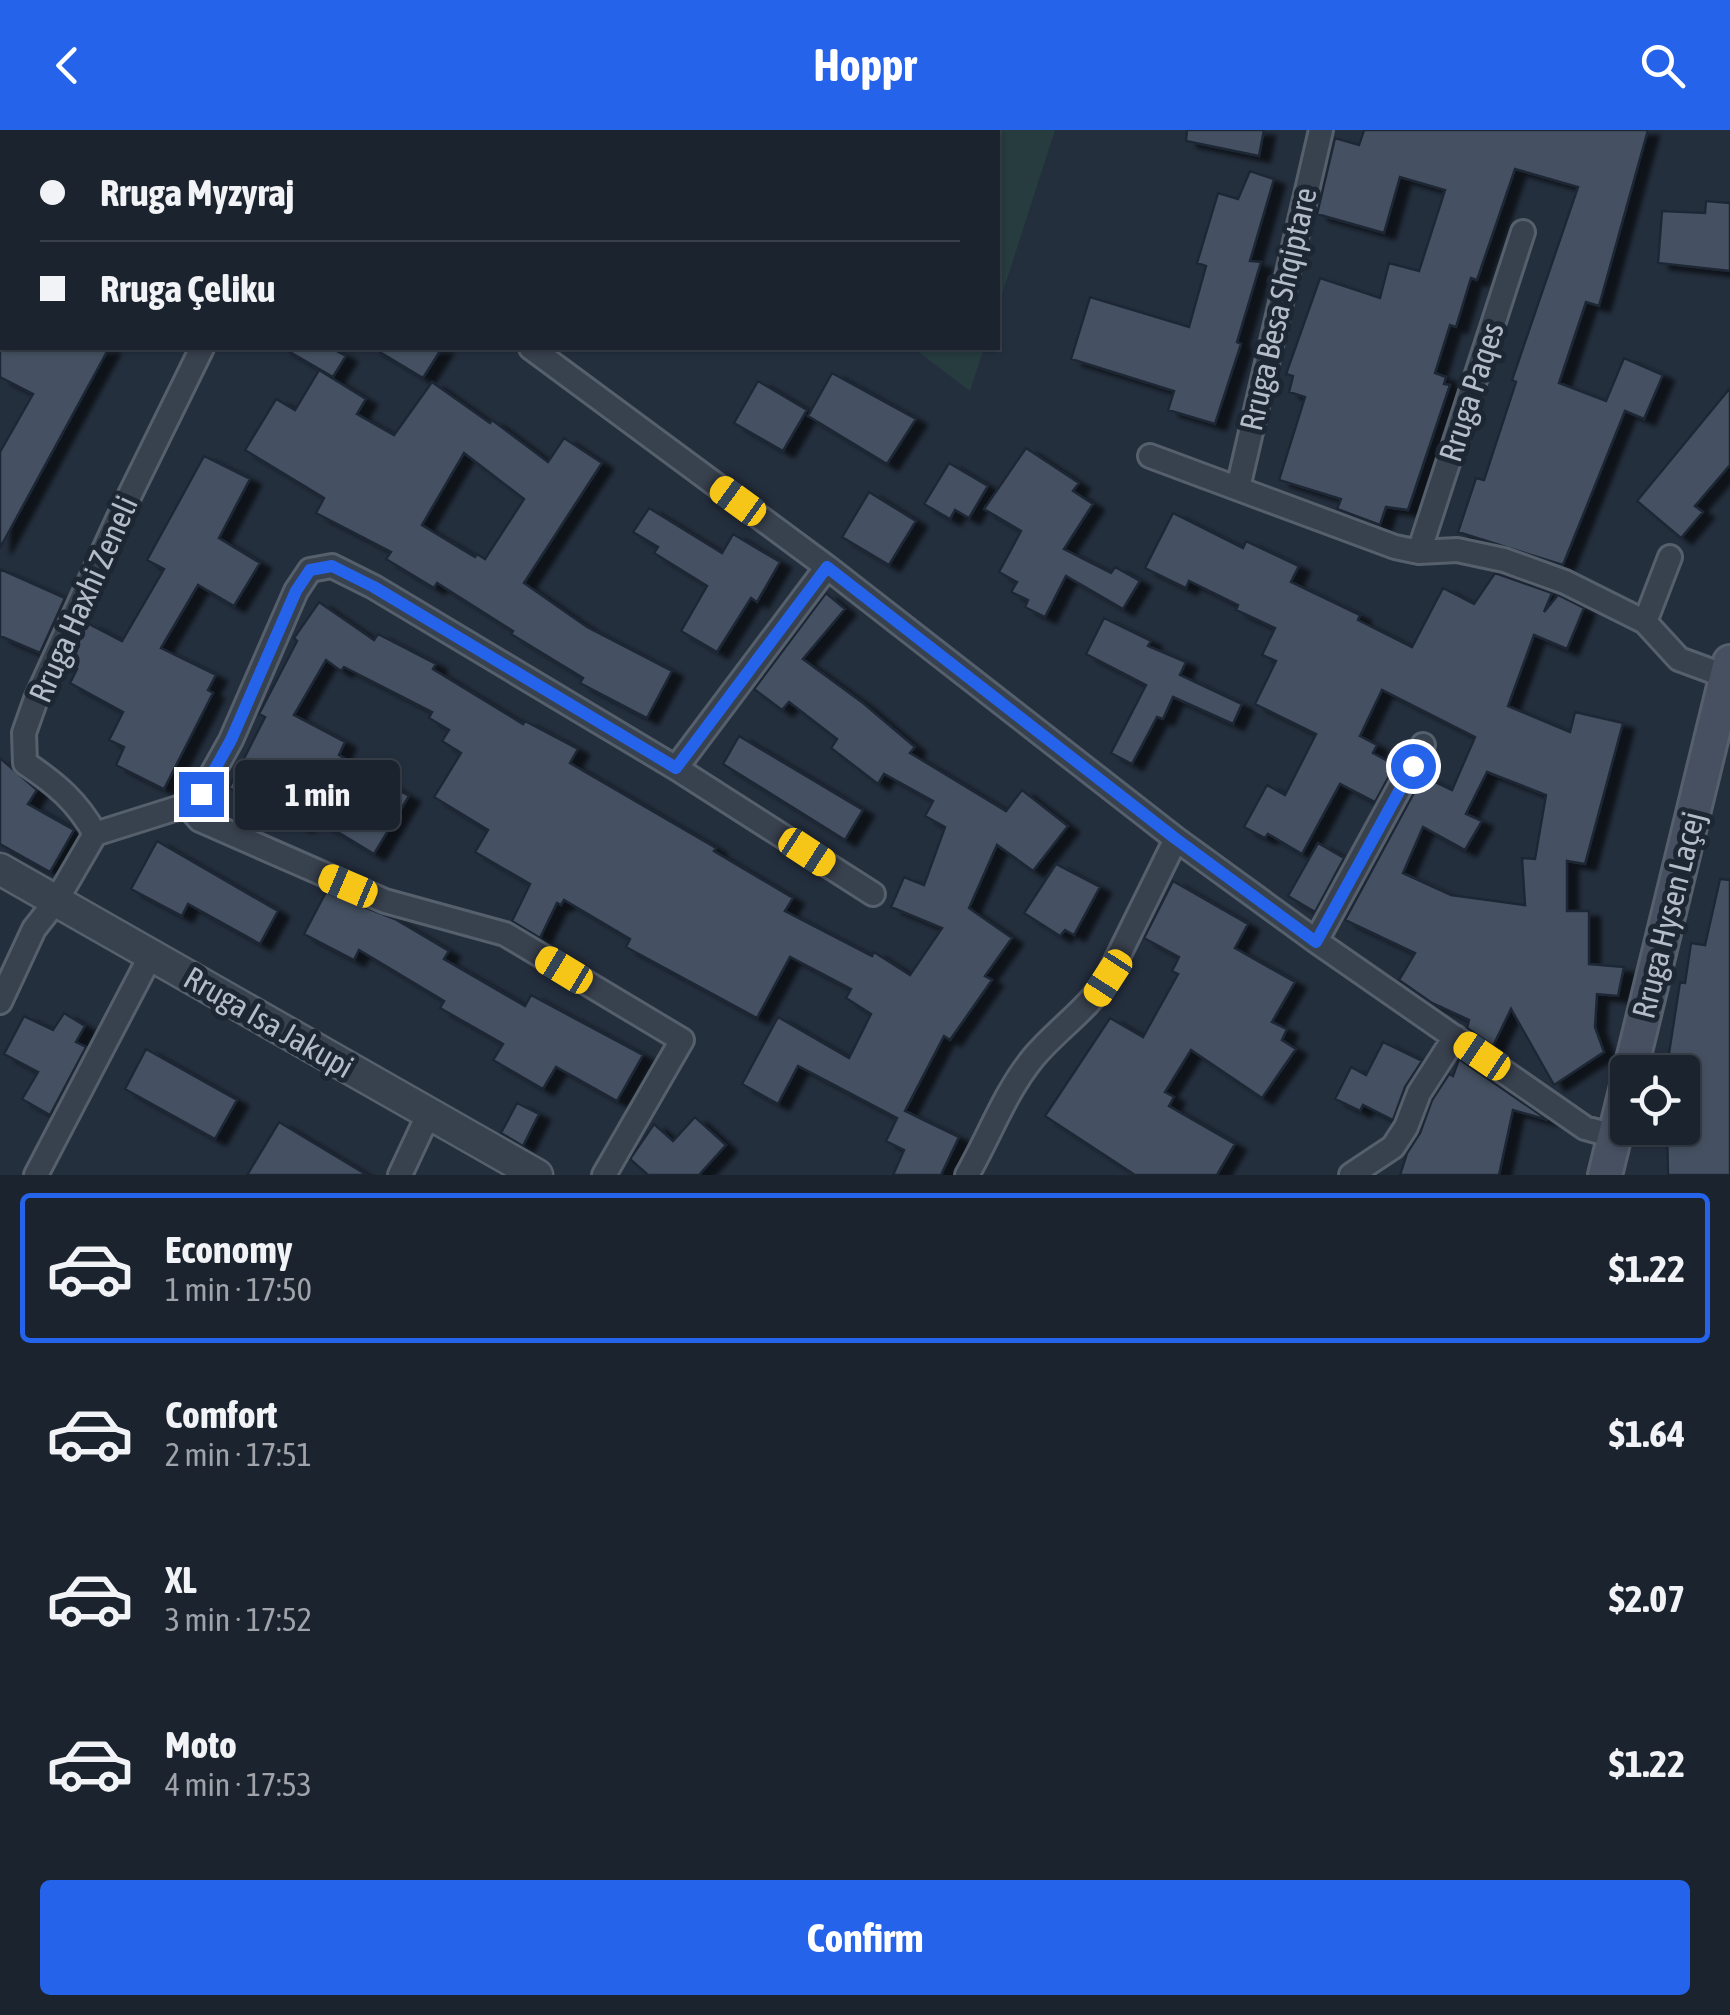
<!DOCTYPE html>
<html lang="en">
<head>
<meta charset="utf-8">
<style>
  :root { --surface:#1b232e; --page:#242b36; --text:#f1f3f6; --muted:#a0a4aa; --line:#39404a; --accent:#2563eb }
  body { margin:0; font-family:"Asap Condensed",sans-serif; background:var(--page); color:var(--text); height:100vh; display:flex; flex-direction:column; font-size:38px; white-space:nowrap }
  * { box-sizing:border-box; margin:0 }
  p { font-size:32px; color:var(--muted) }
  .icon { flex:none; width:55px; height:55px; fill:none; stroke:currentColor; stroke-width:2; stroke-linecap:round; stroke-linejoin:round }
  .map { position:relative; height:1045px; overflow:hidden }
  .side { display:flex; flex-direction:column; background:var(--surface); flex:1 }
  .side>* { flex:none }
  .top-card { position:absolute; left:0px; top:0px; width:1000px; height:220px; box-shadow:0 2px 8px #0004,0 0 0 2px var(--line); display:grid; align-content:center; height:220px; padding:0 40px; background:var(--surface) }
  .controls { position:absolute; left:1610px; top:925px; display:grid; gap:20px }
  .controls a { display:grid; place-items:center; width:90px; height:90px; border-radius:10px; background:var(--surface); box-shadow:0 2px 8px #0004,0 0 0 2px var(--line); font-size:50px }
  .end { position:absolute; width:45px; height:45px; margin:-22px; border:12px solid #2563eb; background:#fff; box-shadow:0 0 0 5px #fff }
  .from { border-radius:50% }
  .bubble { position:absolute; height:70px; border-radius:10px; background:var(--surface); box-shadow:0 2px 8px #0004,0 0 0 2px var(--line); font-size:32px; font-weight:700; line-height:70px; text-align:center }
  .car { position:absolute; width:30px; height:60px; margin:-30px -15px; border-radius:12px; box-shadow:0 0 8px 2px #0007; background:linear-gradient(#f5c518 24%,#345 0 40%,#f5c518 0 76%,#345 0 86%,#f5c518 0) }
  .top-card b { display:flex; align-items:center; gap:35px; height:95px; font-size:38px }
  .top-card b+b { border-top:2px solid var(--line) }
  .top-card i { width:25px; height:25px; background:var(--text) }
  ul { padding:18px 0 0; list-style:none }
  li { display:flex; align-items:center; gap:30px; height:150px; margin:0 20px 15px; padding:0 20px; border:5px solid transparent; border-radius:10px }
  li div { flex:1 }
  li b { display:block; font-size:38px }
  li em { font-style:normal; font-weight:700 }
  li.current { border-color:var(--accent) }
  li>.icon { width:90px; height:90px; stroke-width:1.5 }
  .primary-button { display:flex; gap:20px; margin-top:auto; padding:20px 40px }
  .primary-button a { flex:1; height:115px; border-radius:10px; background:var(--accent); color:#fff; font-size:40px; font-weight:700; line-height:115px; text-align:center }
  header { display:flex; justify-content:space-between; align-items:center; height:130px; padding:0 40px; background:var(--accent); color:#fff; font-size:45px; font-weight:700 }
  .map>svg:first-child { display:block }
  .green { fill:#263c3f }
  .building { fill:#455162; stroke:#1f2835; stroke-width:2.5; fill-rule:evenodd; filter:url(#shadow) }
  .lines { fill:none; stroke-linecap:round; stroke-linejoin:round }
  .minor-casing { stroke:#565f6c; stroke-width:28 }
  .tertiary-casing { stroke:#565f6c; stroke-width:35 }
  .secondary-casing { stroke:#565f6c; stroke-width:38 }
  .minor { stroke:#38414e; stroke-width:22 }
  .tertiary { stroke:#38414e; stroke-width:30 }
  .secondary { stroke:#465061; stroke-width:32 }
  .route { stroke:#2563eb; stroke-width:12 }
  .labels { text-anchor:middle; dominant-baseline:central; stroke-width:10; stroke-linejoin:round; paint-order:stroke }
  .street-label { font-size:32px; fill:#b4bcc9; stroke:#1d2633 }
</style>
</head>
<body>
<header><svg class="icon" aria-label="back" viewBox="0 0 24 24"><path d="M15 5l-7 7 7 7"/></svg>Hoppr<svg class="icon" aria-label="search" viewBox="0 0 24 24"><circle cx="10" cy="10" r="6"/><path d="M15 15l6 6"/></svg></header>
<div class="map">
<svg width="1730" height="1045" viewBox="0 0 1730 1045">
  <defs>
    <filter id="shadow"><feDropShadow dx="11" dy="6" stdDeviation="2.5" flood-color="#0009"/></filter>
  </defs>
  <rect width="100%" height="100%" fill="#242f3e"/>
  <path class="green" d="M828,0H1055L998,177V2H827Z
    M913,218H984L970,261Z"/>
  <path class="building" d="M1187,0H1264L1259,26L1186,11Z
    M1364,0H1648L1599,176L1586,172L1559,253L1606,271L1624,228L1663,245L1644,289L1625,281L1563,435L1458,402L1476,348L1484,350L1516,252L1512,250L1578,57L1515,39L1477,150L1471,148L1456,197L1450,195L1435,243L1446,247L1444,254L1450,255L1408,380L1386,377L1380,395L1337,379L1341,369L1279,350L1305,267L1289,262L1293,246L1286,244L1320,148L1380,168L1389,133L1419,141L1445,60L1400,47L1384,103L1317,84L1335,8L1359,15Z
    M1250,41L1274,49L1250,131L1261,132L1237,212L1241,214L1215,294L1168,280L1174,261L1071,229L1090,167L1189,197L1206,136L1197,133L1218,63L1238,69Z
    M1706,71L1730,73V141L1658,133L1662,81L1705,83Z
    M0,218H109L0,418V322L33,264L0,247Z
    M283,218H331L346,226L333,247Z
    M373,218H442L423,248Z
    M319,240L366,269L357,284L394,305L432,252L490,293L492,290L548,332L564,308L602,333L524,453L587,497L672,541L647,588L580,553L583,548L511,504L513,501L437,453L434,458L386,429L391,422L316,383L324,368L245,320L276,269L295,280ZM464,323L524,369L485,429L477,424L475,427L422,395Z
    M832,243L916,289L887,334L808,286Z
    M758,251L807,280L783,321L734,293Z
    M1730,258V335L1695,376L1703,382L1681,408L1637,371Z
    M1026,318L1079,353L1073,361L1093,374L1064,419L1111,443L1115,437L1140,451L1123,479L1066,446L1045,487L1025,477L1028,470L1011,462L1017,452L999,442L1021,401L984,379Z
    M204,326L250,349L219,408L260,433L234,476L198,455L161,518L216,545L208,560L213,563L164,659L116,635L124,617L109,610L123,582L70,553L77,539L68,535L87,493L122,511L164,439L147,430Z
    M949,333L988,356L969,388L955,380L950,389L924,374Z
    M869,362L916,391L889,435L842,407Z
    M649,378L722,423L733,404L780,432L757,472L751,468L717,522L681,501L707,456L654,423L658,417L633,402Z
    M1173,383L1243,418L1246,411L1299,436L1291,452L1360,485L1358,490L1412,517L1443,458L1474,474L1495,443L1552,463L1544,482L1558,465L1584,478L1567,519L1534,505L1508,576L1570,602L1575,582L1623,593L1585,734L1567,731V781H1589V834L1624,837L1618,866L1597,864L1595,897L1604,922L1554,955L1511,879L1493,916L1467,898L1469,890L1432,873L1399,850L1415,823L1345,790L1422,648L1425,647L1452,660L1475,607L1382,560L1360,606L1377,615L1373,623L1395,635L1375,672L1340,654L1302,724L1268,704L1265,708L1244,697L1267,655L1285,665L1316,604L1255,574L1276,531L1262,525L1275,498L1236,480L1238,475L1189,451L1186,458L1145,438ZM1487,642L1546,665L1535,729L1522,728L1525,775L1451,765L1403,743L1423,697L1465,720L1482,691L1466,684Z
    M0,439L65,468L40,523L0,506Z
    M826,463L845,479L803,529L863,573L915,617L910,623L930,635L1006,681L1022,660L1068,696L1033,741L997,715L969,778L1012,808L985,846L992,850L950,910L944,906L905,981L959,1007L941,1045H893L904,1020L886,1011L897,988L798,936L778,974L742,954L778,887L849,928L871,884L846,868L851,859L790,827L757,888L626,817L630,809L564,770L561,775L557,773L540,808L512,791L530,754L475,722L488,700L434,667L461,623L442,611L449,600L429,588L432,582L344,537L341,541L326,530L294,585L345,612L339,625L409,666L374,724L308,684L302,696L229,658L265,587L259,584L297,511L294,508L319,472L374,510L378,504L436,534L433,539L523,594L525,591L578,619L570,633L716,718L714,721L793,768L785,781L872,826L874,822L910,845L942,798L891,777L904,747L924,755L945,697L925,686L933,671L884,644L878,654L831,618L837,609L789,572L782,580L754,559Z
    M1104,488L1151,511L1148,516L1186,532L1180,545L1242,574L1233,594L1173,567L1163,589L1157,587L1132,634L1111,623L1146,555L1086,524Z
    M739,606L863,680L845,710L723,634Z
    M0,628L37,660L28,674L74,700L50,742L0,714Z
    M157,711L278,781L260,814L188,774L182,786L131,759Z
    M1318,713L1344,728L1315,782L1288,766Z
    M1056,734L1100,757L1074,805L1065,800L1060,806L1024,783Z
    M1720,749L1730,750V1045H1668L1667,998H1682V938L1667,936L1680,852L1685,853L1691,813L1705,815Z
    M1173,751L1248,794L1235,818L1295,852L1272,892L1287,899L1282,910L1296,919L1262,968L1191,920L1165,962L1174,967L1169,976L1235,1014L1217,1045H1135L1045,986L1110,888L1143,907L1178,844L1172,841L1179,827L1144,808Z
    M326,762L395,789L449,821L444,829L525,876L531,865L643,925L617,971L556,937L543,959L493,930L503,914L440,878L444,871L359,820L354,830L304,804Z
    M64,883L85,896L76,912L86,917L50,985L22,969L38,942L4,924L24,886L53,900Z
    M1383,912L1422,931L1405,957L1393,990L1363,975L1360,981L1335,969L1351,937L1366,945Z
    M146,919L237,970L215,1009L125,959Z
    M1459,929L1548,990L1513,980L1499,1045H1400L1407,1023L1420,1003L1432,970L1449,944L1453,946Z
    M517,973L539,984L523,1016L501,1003Z
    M695,987L726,1015L699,1045H648L630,1029L654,994L673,1011Z
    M279,992L367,1045H247Z"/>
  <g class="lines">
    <defs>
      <path id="minor" d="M245,0L248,2
        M531,218L827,437L1176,709L1316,811L1585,998L1614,1006
        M1150,326L1395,417L1419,422L1457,420L1504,430L1565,452L1645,492L1679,529L1725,546
        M1238,358L1321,0
        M1419,422L1523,102
        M1645,492L1670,427
        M676,638L827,437
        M187,675L200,690L385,771L505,804L682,910L604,1045
        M95,704C78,672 55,653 25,633L24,603L36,569L118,389L202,218
        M1316,811L1423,615
        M0,872L34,799L56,771L95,704L187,675L201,664L231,610L296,461L310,440L332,436L374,457L676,638L873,764
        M36,1045L151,825
        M400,1045L429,983
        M967,1045C989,1007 1005,962 1033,928C1057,899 1088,880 1108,847L1176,709
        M1351,1045L1393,1017L1406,997L1419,963L1455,907"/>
      <path id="tertiary" d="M0,739L537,1045"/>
      <path id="secondary" d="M1630,942L1730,532
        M1605,1045L1628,952"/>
    </defs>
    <use href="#minor" class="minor-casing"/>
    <use href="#tertiary" class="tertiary-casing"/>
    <use href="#secondary" class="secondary-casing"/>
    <use href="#minor" class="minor"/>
    <use href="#tertiary" class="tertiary"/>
    <use href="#secondary" class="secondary"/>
  </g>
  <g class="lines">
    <path class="route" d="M201,664L231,610L296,461L310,440L332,436L374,457L676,638L827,437L1176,709L1316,812L1413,636"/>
  </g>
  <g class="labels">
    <g class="street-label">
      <text transform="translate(1278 179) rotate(-77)">Rruga Besa Shqiptare</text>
      <text transform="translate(1471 262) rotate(-72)">Rruga Paqes</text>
      <text transform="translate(83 469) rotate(-66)">Rruga Haxhi Zeneli</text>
      <text transform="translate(1668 785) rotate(-76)">Rruga Hysen Laçej</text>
      <text transform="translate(269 892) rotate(30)">Rruga Isa Jakupi</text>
    </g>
  </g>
</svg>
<div class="controls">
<a><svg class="icon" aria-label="locate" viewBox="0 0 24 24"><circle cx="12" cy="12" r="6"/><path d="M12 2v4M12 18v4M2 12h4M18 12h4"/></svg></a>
</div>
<i class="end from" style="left:1413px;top:636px"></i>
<i class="end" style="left:201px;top:664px"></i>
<div class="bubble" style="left:235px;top:630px;width:165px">1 min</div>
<i class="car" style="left:738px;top:371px;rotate:306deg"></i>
<i class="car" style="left:807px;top:722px;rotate:123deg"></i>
<i class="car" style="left:348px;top:756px;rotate:293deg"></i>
<i class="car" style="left:564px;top:840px;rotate:301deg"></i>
<i class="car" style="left:1108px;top:848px;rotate:213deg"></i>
<i class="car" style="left:1482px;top:926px;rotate:304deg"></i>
<div class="top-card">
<b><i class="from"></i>Rruga Myzyraj</b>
<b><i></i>Rruga Çeliku</b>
</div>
</div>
<section class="side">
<ul>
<li class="current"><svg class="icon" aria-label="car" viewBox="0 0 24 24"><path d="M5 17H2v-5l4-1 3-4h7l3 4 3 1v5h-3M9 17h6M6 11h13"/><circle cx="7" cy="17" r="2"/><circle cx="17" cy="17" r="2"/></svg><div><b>Economy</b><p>1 min · 17:50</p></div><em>$1.22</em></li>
<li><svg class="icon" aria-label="car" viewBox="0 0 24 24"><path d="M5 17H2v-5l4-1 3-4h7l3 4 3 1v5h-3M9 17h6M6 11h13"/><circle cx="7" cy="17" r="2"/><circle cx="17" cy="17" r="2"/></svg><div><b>Comfort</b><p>2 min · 17:51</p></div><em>$1.64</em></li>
<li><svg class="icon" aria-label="car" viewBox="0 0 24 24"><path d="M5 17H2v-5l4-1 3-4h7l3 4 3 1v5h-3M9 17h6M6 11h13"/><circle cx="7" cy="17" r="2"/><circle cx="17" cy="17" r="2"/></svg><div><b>XL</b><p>3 min · 17:52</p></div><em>$2.07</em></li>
<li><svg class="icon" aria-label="car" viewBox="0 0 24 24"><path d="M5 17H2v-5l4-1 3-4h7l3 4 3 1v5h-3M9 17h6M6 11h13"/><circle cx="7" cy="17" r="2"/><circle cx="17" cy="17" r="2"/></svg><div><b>Moto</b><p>4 min · 17:53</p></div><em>$1.22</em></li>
</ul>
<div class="primary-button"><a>Confirm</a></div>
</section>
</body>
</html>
